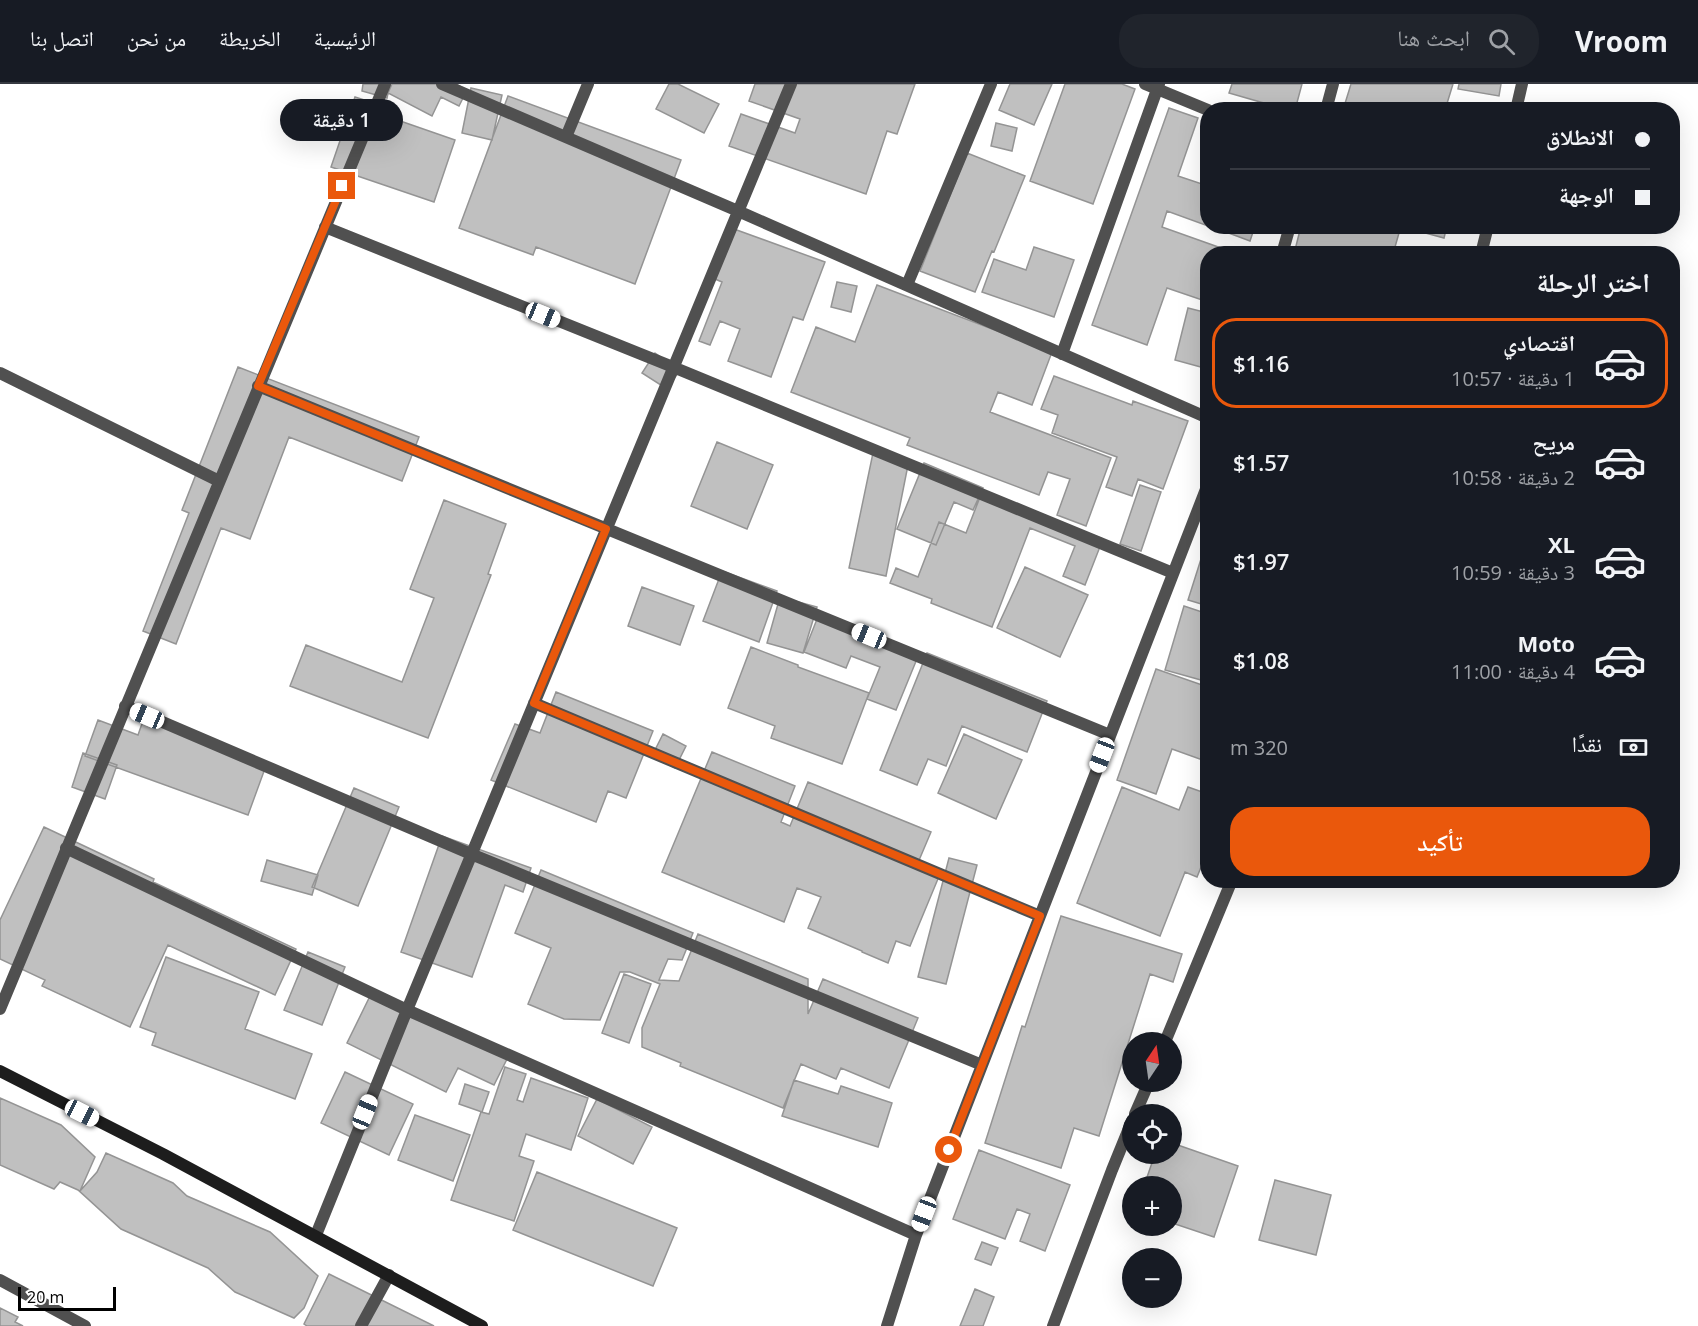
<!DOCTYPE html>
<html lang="ar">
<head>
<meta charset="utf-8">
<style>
  :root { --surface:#171b24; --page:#20242c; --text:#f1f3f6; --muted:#9ea1a6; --line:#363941; --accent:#ea580c }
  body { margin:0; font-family:"Open Sans","Noto Naskh Arabic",sans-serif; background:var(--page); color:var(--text); direction:rtl; height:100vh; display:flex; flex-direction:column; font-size:22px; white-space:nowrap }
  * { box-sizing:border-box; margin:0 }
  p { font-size:20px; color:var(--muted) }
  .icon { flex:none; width:33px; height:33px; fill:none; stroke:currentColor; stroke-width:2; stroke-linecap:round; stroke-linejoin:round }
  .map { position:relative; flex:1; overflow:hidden; direction:ltr }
  .drawer { position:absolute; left:1200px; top:162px; width:480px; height:642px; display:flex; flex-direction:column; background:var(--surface); border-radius:24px; box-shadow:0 6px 24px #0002; direction:rtl }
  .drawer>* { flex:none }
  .banner { position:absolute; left:1200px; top:18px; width:480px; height:132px; border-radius:24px; box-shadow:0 6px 24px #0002; direction:rtl; display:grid; align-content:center; height:132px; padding:0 30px; background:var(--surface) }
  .needle { width:39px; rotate:13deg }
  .fabs { position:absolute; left:1122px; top:948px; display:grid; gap:12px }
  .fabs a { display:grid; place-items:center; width:60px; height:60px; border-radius:50%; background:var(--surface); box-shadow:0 6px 24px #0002; font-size:30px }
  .scale { position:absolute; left:18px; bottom:15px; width:98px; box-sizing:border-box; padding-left:6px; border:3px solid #000; border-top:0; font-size:16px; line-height:21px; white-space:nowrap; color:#000; -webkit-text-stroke:4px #fff; paint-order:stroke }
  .end { position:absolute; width:27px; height:27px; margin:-14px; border:8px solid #ea580c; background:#fff; box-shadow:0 0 0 3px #fff }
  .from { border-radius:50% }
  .bubble { position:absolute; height:42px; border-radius:21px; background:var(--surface); box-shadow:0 6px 24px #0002; font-size:20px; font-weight:600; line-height:42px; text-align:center; direction:rtl }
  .car { position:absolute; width:18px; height:36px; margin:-18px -9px; border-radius:8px; box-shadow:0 0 4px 2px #0007; background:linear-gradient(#fff 24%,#345 0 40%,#fff 0 76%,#345 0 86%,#fff 0) }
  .banner b { display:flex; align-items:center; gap:21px; height:57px; font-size:22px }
  .banner b+b { border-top:2px solid var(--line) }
  .banner i { width:15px; height:15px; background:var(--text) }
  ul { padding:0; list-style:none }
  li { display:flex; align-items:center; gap:18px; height:90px; margin:0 12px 9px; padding:0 18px; border:3px solid transparent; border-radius:24px }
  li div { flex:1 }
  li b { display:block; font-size:22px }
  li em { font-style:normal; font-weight:600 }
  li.on { border-color:var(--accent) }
  li>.icon { width:54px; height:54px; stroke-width:1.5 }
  h2 { padding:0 30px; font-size:27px; line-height:72px }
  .pay { display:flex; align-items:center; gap:15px; height:66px; padding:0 30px; font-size:22px }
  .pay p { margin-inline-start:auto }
  .button { display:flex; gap:12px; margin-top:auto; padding:12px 30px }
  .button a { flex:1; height:69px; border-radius:24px; background:var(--accent); color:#fff; font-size:24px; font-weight:600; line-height:69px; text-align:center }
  header { display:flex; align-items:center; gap:36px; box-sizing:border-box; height:84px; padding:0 30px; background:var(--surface); border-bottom:2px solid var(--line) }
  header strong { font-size:28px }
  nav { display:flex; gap:33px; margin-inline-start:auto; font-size:21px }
  .search { width:420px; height:54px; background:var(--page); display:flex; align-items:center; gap:15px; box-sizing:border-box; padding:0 21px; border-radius:24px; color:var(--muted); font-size:22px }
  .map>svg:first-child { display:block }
  .building { fill:#c0c0c0; stroke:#949494; stroke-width:1.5 }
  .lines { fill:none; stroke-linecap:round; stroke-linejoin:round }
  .minor { stroke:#505050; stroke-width:12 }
  .secondary { stroke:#1d1d1d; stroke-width:12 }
  .route { stroke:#ea580c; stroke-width:8 }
</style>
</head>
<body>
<header>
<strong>Vroom</strong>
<div class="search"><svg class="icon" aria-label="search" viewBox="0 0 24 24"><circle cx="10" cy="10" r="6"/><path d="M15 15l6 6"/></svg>ابحث هنا</div>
<nav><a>الرئيسية</a><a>الخريطة</a><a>من نحن</a><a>اتصل بنا</a></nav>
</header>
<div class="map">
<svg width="1698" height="1242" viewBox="0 0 1698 1242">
  <rect width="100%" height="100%" fill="#fff"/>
  <path class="building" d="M363,0H390L387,14L362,7Z
    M392,0H456L467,6L459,22L441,13L432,32L388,9Z
    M669,0H678L719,20L704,49L656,25Z
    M755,0H915L897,50L887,47L866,110L729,62L741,30L795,49L800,35L749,17Z
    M1010,0H1052L1034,41L999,26Z
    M1065,0H1122L1135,5L1093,120L1030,97Z
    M1232,0H1302L1295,26H1288L1229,9Z
    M1351,0H1453L1445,26H1343Z
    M1459,0H1501L1499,12L1458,5Z
    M471,4L502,11L492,56L462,49Z
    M508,12L681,76L635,200L536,163L533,171L459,144Z
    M355,13L386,23L383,31L455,56L434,118L331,83Z
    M1169,24L1198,34L1178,92L1208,102V142L1167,127L1162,143L1238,170H1208V218L1167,204L1147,261L1092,241Z
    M996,39L1017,44L1012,67L991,62Z
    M967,69L1025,92L994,168L992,167L975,208L920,187Z
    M1210,142H1255L1250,157Z
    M1301,142H1401L1393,170H1294Z
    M1420,142H1447L1444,154L1418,147Z
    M734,145L825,178L803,236L793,233L771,293L728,277L740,245L720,237L710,261L699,257L722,198L715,195Z
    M1034,163L1074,176L1054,233L982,208L994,175L1026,186Z
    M837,198L857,202L851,228L831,223Z
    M877,201L1052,268L1032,321L998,308L990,328L1111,374L1086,442L1057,431L1070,395L1048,388L1039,411L907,361L910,354L791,308L816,243L855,258Z
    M1188,224L1208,229V285L1175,276Z
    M655,269L680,286L667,305L642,289Z
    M238,283L419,353L402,397L289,353L250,455L221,444L176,560L143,547L189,429L182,426Z
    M1054,292L1132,321L1133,317L1188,337L1163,405L1138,395L1132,412L1106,403L1117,373L1052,349L1058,331L1041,325Z
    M717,358L773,381L747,445L691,422Z
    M873,369L909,376L886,492L849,484Z
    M924,379L983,404L973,426L954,418L936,461L897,445Z
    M1140,401L1161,408L1141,467L1120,460Z
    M982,408L1103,455L1085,501L1063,492L1075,462L1030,444L992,543L931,519L932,515L890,499L896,484L918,493L939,438L966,449Z
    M444,416L506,440L488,490L491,491L428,654L290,602L306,561L402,598L434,514L410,505Z
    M1208,453V522L1188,516Z
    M1025,483L1088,511L1060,573L997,544Z
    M722,487L777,507L759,558L703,537Z
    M642,503L694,522L680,561L628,542Z
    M780,513L817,523L803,569L767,559Z
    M1184,522L1208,530V598L1165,586Z
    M819,530L919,570L896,626L867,615L880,583L851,572L846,584L804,568Z
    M751,563L798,581V583L869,609L842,680L771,654L775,642L728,624Z
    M927,569L1047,617L1027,668L962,642L946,682L928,675L917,701L880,686Z
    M1156,585L1208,603V678L1172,665L1156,710L1117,696Z
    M556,608L653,647L626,714L608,707L596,738L491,696L515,640L540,649Z
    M144,634L267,679L248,731L85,672L98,636L138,651Z
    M663,650L686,662L675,684L652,672Z
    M964,650L1022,676L996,735L938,709Z
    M712,668L795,702L781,738L790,742L808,698L931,748L917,781L940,790L910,862L896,857L888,879L862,868V867L808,844L821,813L797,804L784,838L662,788Z
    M83,669L117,681L105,715L72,703Z
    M1122,703L1179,726L1188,703L1208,710V766L1197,793L1185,788L1160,852L1077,819Z
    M354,704L399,723L358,822L312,803Z
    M44,743L154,795L153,798L296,865L275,911L168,861L130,943L42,902L45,896L0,875V836Z
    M442,752L531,784L523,808L505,801L472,893L401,868Z
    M949,774L977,781L946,900L918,893Z
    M267,776L318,791L312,811L261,797Z
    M541,786L693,849L682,876L668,875L659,896L679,897L698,850L808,895V930L823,895L918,934L889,1004L841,984L836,995L801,980L783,1024L680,982L681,979L642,963V944L660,900L630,888H620L600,936L564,935L528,920L551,864L515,849Z
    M1061,832L1182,870L1173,898L1150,890L1099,1052L1074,1044L1061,1084L985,1059L1022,942L1025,943Z
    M308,868L345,883L322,941L284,926Z
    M166,873L259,908L245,945L312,970L295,1015L152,961L156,949L140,943Z
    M624,890L651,900L629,959L602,949Z
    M372,908L507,975L494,1001L458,984L446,1008L347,959Z
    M505,983L526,990L517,1016L523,1018L531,994L588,1014L571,1066L526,1050L519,1072L534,1077L514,1137L451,1116L481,1028L489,1030Z
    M345,988L413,1020L389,1071L321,1039Z
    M794,996L838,1010L841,1002L892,1019L878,1063L782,1032Z
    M465,1000L489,1008L482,1028L459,1020Z
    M0,1014L61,1041L95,1073L80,1107L97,1088L106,1069L173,1099L187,1112L270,1148L318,1192L304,1224L294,1234L235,1208L208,1184L121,1145L78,1106L60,1098L54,1105L0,1081Z
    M597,1015L652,1043L633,1080L578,1052Z
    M415,1031L470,1051L453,1097L398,1076Z
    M1172,1059L1238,1082L1214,1153L1172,1139V1102H1144L1155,1070H1172Z
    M979,1066L1070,1101L1045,1167L1020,1157L1030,1130L1017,1125L1005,1155L953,1135Z
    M537,1088L677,1144L653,1202L513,1146Z
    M1275,1096L1331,1111L1316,1171L1259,1156Z
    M982,1158L998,1164L991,1181L975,1175Z
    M329,1190L434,1242H307L304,1240Z
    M975,1205L994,1213L983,1242H960Z
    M0,1224L18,1233L15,1238L23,1242H0Z"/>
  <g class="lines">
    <path class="minor" d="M442,0L738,127L1208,334
      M1145,0L1208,26
      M1326,26L1333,0
      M1516,26L1522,0
      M566,53L588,0
      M325,143L673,283L1173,489
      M1282,170L1290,142
      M1481,170L1488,142
      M907,201L991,0
      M1062,270L1159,0
      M0,289L219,397
      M258,302L1110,651
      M534,619L1040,832
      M125,622L471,770L982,981
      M66,764L407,926L916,1151
      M0,925L385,0
      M1165,958L1232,796
      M1135,1030L1149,998
      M316,1151L407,926L791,0
      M0,1196L85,1242
      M361,1242L389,1191
      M887,1242L916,1151L1208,400
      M1053,1242L1112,1086L1132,1037"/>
    <path class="secondary" d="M0,987L163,1070L482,1242"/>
  </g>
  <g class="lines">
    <path class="route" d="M342,102L258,302L606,445L534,619L1040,832L949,1066"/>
  </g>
</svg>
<div class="fabs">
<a><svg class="needle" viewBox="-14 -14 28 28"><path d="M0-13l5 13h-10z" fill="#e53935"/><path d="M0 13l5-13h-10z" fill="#9ea1a6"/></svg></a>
<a><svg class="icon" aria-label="locate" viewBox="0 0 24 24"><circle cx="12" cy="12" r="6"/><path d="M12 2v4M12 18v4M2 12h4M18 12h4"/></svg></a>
<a>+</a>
<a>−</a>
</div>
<div class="scale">20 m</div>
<i class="end from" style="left:949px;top:1066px"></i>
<i class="end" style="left:342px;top:102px"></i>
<div class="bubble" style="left:280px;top:15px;width:123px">1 دقيقة</div>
<i class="car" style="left:543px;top:231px;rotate:112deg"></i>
<i class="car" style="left:869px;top:552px;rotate:292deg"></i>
<i class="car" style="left:147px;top:632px;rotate:293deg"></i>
<i class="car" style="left:1102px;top:671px;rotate:201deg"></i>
<i class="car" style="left:365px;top:1028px;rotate:22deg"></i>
<i class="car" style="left:82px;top:1029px;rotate:117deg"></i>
<i class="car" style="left:924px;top:1130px;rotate:201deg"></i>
<div class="banner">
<b><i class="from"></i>الانطلاق</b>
<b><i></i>الوجهة</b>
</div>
<section class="drawer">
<h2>اختر الرحلة</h2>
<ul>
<li class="on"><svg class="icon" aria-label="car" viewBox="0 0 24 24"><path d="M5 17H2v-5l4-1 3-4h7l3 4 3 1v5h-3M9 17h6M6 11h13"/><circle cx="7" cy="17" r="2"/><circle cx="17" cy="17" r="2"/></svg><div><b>اقتصادي</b><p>1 دقيقة · 10:57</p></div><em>$1.16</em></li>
<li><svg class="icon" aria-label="car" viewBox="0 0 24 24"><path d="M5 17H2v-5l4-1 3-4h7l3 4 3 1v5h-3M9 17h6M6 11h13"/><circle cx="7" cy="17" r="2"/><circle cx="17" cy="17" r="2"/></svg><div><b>مريح</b><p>2 دقيقة · 10:58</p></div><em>$1.57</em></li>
<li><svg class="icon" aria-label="car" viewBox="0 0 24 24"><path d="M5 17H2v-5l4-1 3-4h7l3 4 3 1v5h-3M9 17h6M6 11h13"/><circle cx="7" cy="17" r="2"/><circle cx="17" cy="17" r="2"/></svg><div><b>XL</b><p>3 دقيقة · 10:59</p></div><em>$1.97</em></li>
<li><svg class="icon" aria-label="car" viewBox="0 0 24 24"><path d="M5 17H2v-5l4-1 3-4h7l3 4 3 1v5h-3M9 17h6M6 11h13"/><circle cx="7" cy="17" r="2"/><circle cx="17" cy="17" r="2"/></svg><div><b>Moto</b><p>4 دقيقة · 11:00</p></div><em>$1.08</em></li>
</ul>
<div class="pay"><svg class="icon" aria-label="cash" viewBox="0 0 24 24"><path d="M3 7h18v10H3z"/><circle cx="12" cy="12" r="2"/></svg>نقدًا<p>320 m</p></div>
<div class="button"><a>تأكيد</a></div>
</section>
</div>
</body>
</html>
